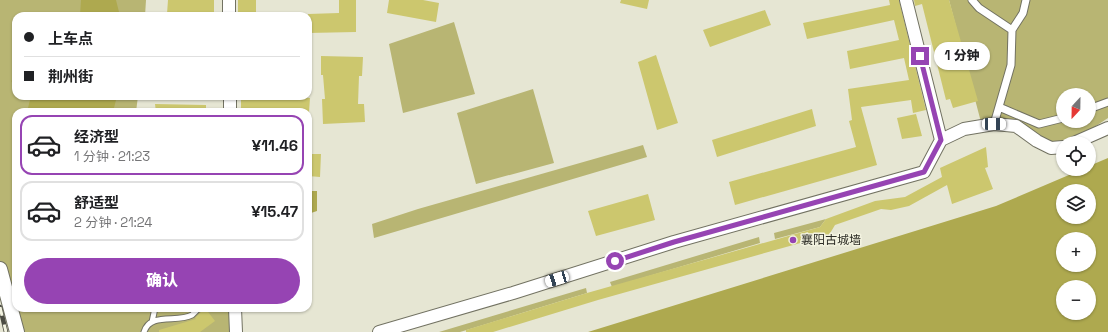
<!DOCTYPE html>
<html lang="zh">
<head>
<meta charset="utf-8">
<style>
  :root { --surface:#fff; --page:#f6f6f6; --text:#202124; --muted:#757577; --line:#e0e0e0; --accent:#9644b3 }
  body { margin:0; font-family:"Space Grotesk","Noto Sans SC",sans-serif; background:var(--page); color:var(--text); height:100vh; display:flex; flex-direction:column; font-size:15px; white-space:nowrap }
  * { box-sizing:border-box; margin:0 }
  p { font-size:13px; color:var(--muted) }
  .icon { flex:none; width:22px; height:22px; fill:none; stroke:currentColor; stroke-width:2; stroke-linecap:round; stroke-linejoin:round }
  .map { position:relative; flex:1; overflow:hidden }
  .drawer { position:absolute; left:12px; top:108px; width:300px; height:204px; display:flex; flex-direction:column; background:var(--surface); border-radius:12px; box-shadow:0 1px 3px #0004 }
  .drawer>* { flex:none }
  .banner { position:absolute; left:12px; top:12px; width:300px; height:88px; border-radius:12px; box-shadow:0 1px 3px #0004; display:grid; align-content:center; height:88px; padding:0 12px; background:var(--surface) }
  .needle { width:26px; rotate:202deg }
  .controls { position:absolute; left:1056px; top:88px; display:grid; gap:8px }
  .controls a { display:grid; place-items:center; width:40px; height:40px; border-radius:50%; background:var(--surface); box-shadow:0 1px 3px #0004; font-size:20px }
  .end { position:absolute; width:18px; height:18px; margin:-9px; border:5px solid #9644b3; background:#fff; box-shadow:0 0 0 2px #fff }
  .from { border-radius:50% }
  .bubble { position:absolute; height:28px; border-radius:14px; background:var(--surface); box-shadow:0 1px 3px #0004; font-size:13px; font-weight:800; line-height:28px; text-align:center }
  .car { position:absolute; width:12px; height:24px; margin:-12px -6px; border-radius:5px; box-shadow:0 0 3px 1px #0007; background:linear-gradient(#fff 24%,#345 0 40%,#fff 0 76%,#345 0 86%,#fff 0) }
  .banner b { display:flex; align-items:center; gap:14px; height:38px; font-size:15px }
  .banner b+b { border-top:1px solid var(--line) }
  .banner i { width:10px; height:10px; background:var(--text) }
  ul { padding:7px 0 0; list-style:none }
  li { display:flex; align-items:center; gap:12px; height:60px; margin:0 8px 6px; padding:0 4px; border:2px solid var(--line); border-radius:12px }
  li div { flex:1 }
  li b { display:block; font-size:15px }
  li em { font-style:normal; font-weight:800 }
  li.selected { border-color:var(--accent) }
  li>.icon { width:36px; height:36px; stroke-width:1.5 }
  .action { display:flex; gap:8px; margin-top:auto; padding:8px 12px }
  .action a { flex:1; height:46px; border-radius:24px; background:var(--accent); color:#fff; font-size:16px; font-weight:800; line-height:46px; text-align:center }
  .map>svg:first-child { display:block }
  .green { fill:#b8b573; fill-rule:evenodd }
  .water { fill:#aea94f; fill-rule:evenodd }
  .lines { fill:none; stroke-linecap:round; stroke-linejoin:round }
  .stream { stroke:#aea94f; stroke-width:3 }
  .building { fill:#ccc76e }
  .service-casing { stroke:#727262; stroke-width:7 }
  .pedestrian-casing { stroke:#727262; stroke-width:9 }
  .tertiary-casing { stroke:#727262; stroke-width:14 }
  .secondary-casing { stroke:#727262; stroke-width:16 }
  .service { stroke:#fff; stroke-width:5 }
  .pedestrian { stroke:#fff; stroke-width:7 }
  .tertiary { stroke:#fff; stroke-width:12 }
  .secondary { stroke:#fff; stroke-width:14 }
  .rail-casing { stroke:#4c4c43; stroke-width:4.5 }
  .rail { stroke:#f3f3e0; stroke-width:3; stroke-dasharray:9; stroke-linecap:butt }
  .route { stroke:#9644b3; stroke-width:5 }
  .poi-dot { fill:#9644b3; stroke:#f3f3e0; stroke-width:1.5 }
  .labels { text-anchor:middle; dominant-baseline:central; stroke-width:3; stroke-linejoin:round; paint-order:stroke }
  .poi-label { font-size:12px; fill:#2b2b24; stroke:#f3f3e0; text-anchor:start }
</style>
</head>
<body>
<div class="map">
<svg width="1108" height="332" viewBox="0 0 1108 332">
  <rect width="100%" height="100%" fill="#e6e6d3"/>
  <path class="green" d="M0,0H146L145,16H16V96H138L136,112H16V308H235L236,332H17L0,269Z
    M949,0H1108V118L1070,143H1063V147L1016,126H982ZM1063,95H1089V121H1063Z
    M454,22L475,94L403,113L389,44Z
    M533,89L554,163L476,184L457,113Z
    M643,145L647,157L374,238L372,224L418,209Z
    M826,219L820,227L775,239L774,233Z
    M759,237L760,243L612,287L610,282Z
    M586,288L587,293L460,332H439Z"/>
  <path class="water" d="M81,0H116L120,16H80Z
    M31,96H117L113,112H73L72,110L61,108L62,112H27Z
    M1108,158V332H588L996,206L1083,169H1089V166ZM1063,191H1089V217H1063ZM1063,239H1089V265H1063ZM1063,287H1089V313H1063Z
    M308,191H317V211L308,214Z"/>
  <g class="lines">
    <path class="stream" d="M13,81H16"/>
  </g>
  <path class="building" d="M168,0H214V15L167,14Z
    M238,0H256V16H238Z
    M339,0H356V32L308,33V14L339,13Z
    M389,0H423L439,3L436,22L387,13Z
    M621,0H649L647,9L620,3Z
    M889,0H899L926,110L913,113L911,100L861,107L877,165L735,205L729,182L856,147L849,121L852,120L848,89L909,80L904,58L850,69L847,51L899,40L894,20L807,39L803,23L890,5Z
    M914,0H949L978,101L953,108L950,99L946,100L922,4L915,6Z
    M765,10L771,25L710,47L703,30Z
    M656,55L678,123L657,130L638,62Z
    M321,56L363,57L362,76H359L358,104H364L365,122L323,124L322,99H325L323,75H321Z
    M241,96H283L310,98L309,112H241Z
    M155,104L206,105V112H156Z
    M812,109L816,126L717,157L712,140Z
    M916,114L922,136L902,139L897,118Z
    M986,147L988,167L985,168L993,189L952,204L947,185L909,206L891,210L881,209L835,225L829,235L598,300L493,332H466V330L587,293L820,227L826,219L875,201L905,197L942,177L940,168Z
    M308,154H321L320,177L308,176Z
    M648,194L655,220L596,236L588,211Z
    M205,308L215,321L200,332H159V330L196,319L195,318Z"/>
  <g class="lines">
    <defs>
      <path id="service" d="M152,322L155,308
        M144,332C150,312 177,323 192,315C194,313 197,310 199,308"/>
      <path id="pedestrian" d="M972,0L979,8L1012,30
        M999,107L1039,124L1063,118
        M1089,109L1108,102
        M994,124L1011,65L1012,30L1023,13L1026,0"/>
      <path id="tertiary" d="M229,0V16
        M906,0L941,140
        M230,96V112
        M1074,143L1108,128
        M235,308L236,332
        M379,332L513,293L674,242L924,172L941,140L964,129L994,124L1016,126L1037,141L1051,148L1063,147"/>
      <path id="secondary" d="M0,269L17,332"/>
    </defs>
    <use href="#service" class="service-casing"/>
    <use href="#pedestrian" class="pedestrian-casing"/>
    <use href="#tertiary" class="tertiary-casing"/>
    <use href="#secondary" class="secondary-casing"/>
    <use href="#service" class="service"/>
    <use href="#pedestrian" class="pedestrian"/>
    <use href="#tertiary" class="tertiary"/>
    <use href="#secondary" class="secondary"/>
    <defs>
      <path id="rail" d="M0,307L6,332"/>
    </defs>
    <use href="#rail" class="rail-casing"/>
    <use href="#rail" class="rail"/>
  </g>
  <g class="lines">
    <path class="route" d="M615,261L674,242L924,172L941,140L920,56"/>
  </g>
  <circle class="poi-dot" cx="793" cy="240" r="4"/>
  <g class="labels">
    <g class="poi-label">
      <text x="801" y="240">襄阳古城墙</text>
    </g>
  </g>
</svg>
<div class="controls">
<a><svg class="needle" viewBox="-14 -14 28 28"><path d="M0-13l5 13h-10z" fill="#e53935"/><path d="M0 13l5-13h-10z" fill="#757577"/></svg></a>
<a><svg class="icon" aria-label="locate" viewBox="0 0 24 24"><circle cx="12" cy="12" r="6"/><path d="M12 2v4M12 18v4M2 12h4M18 12h4"/></svg></a>
<a><svg class="icon" aria-label="layers" viewBox="0 0 24 24"><path d="M12 4l9 5-9 5-9-5zM3 14l9 5 9-5"/></svg></a>
<a>+</a>
<a>−</a>
</div>
<i class="end from" style="left:615px;top:261px"></i>
<i class="end" style="left:920px;top:56px"></i>
<div class="bubble" style="left:934px;top:42px;width:56px">1 分钟</div>
<i class="car" style="left:994px;top:124px;rotate:91deg"></i>
<i class="car" style="left:557px;top:279px;rotate:253deg"></i>
<div class="banner">
<b><i class="from"></i>上车点</b>
<b><i></i>荆州街</b>
</div>
<section class="drawer">
<ul>
<li class="selected"><svg class="icon" aria-label="car" viewBox="0 0 24 24"><path d="M5 17H2v-5l4-1 3-4h7l3 4 3 1v5h-3M9 17h6M6 11h13"/><circle cx="7" cy="17" r="2"/><circle cx="17" cy="17" r="2"/></svg><div><b>经济型</b><p>1 分钟 · 21:23</p></div><em>¥11.46</em></li>
<li><svg class="icon" aria-label="car" viewBox="0 0 24 24"><path d="M5 17H2v-5l4-1 3-4h7l3 4 3 1v5h-3M9 17h6M6 11h13"/><circle cx="7" cy="17" r="2"/><circle cx="17" cy="17" r="2"/></svg><div><b>舒适型</b><p>2 分钟 · 21:24</p></div><em>¥15.47</em></li>
</ul>
<div class="action"><a>确认</a></div>
</section>
</div>
</body>
</html>
